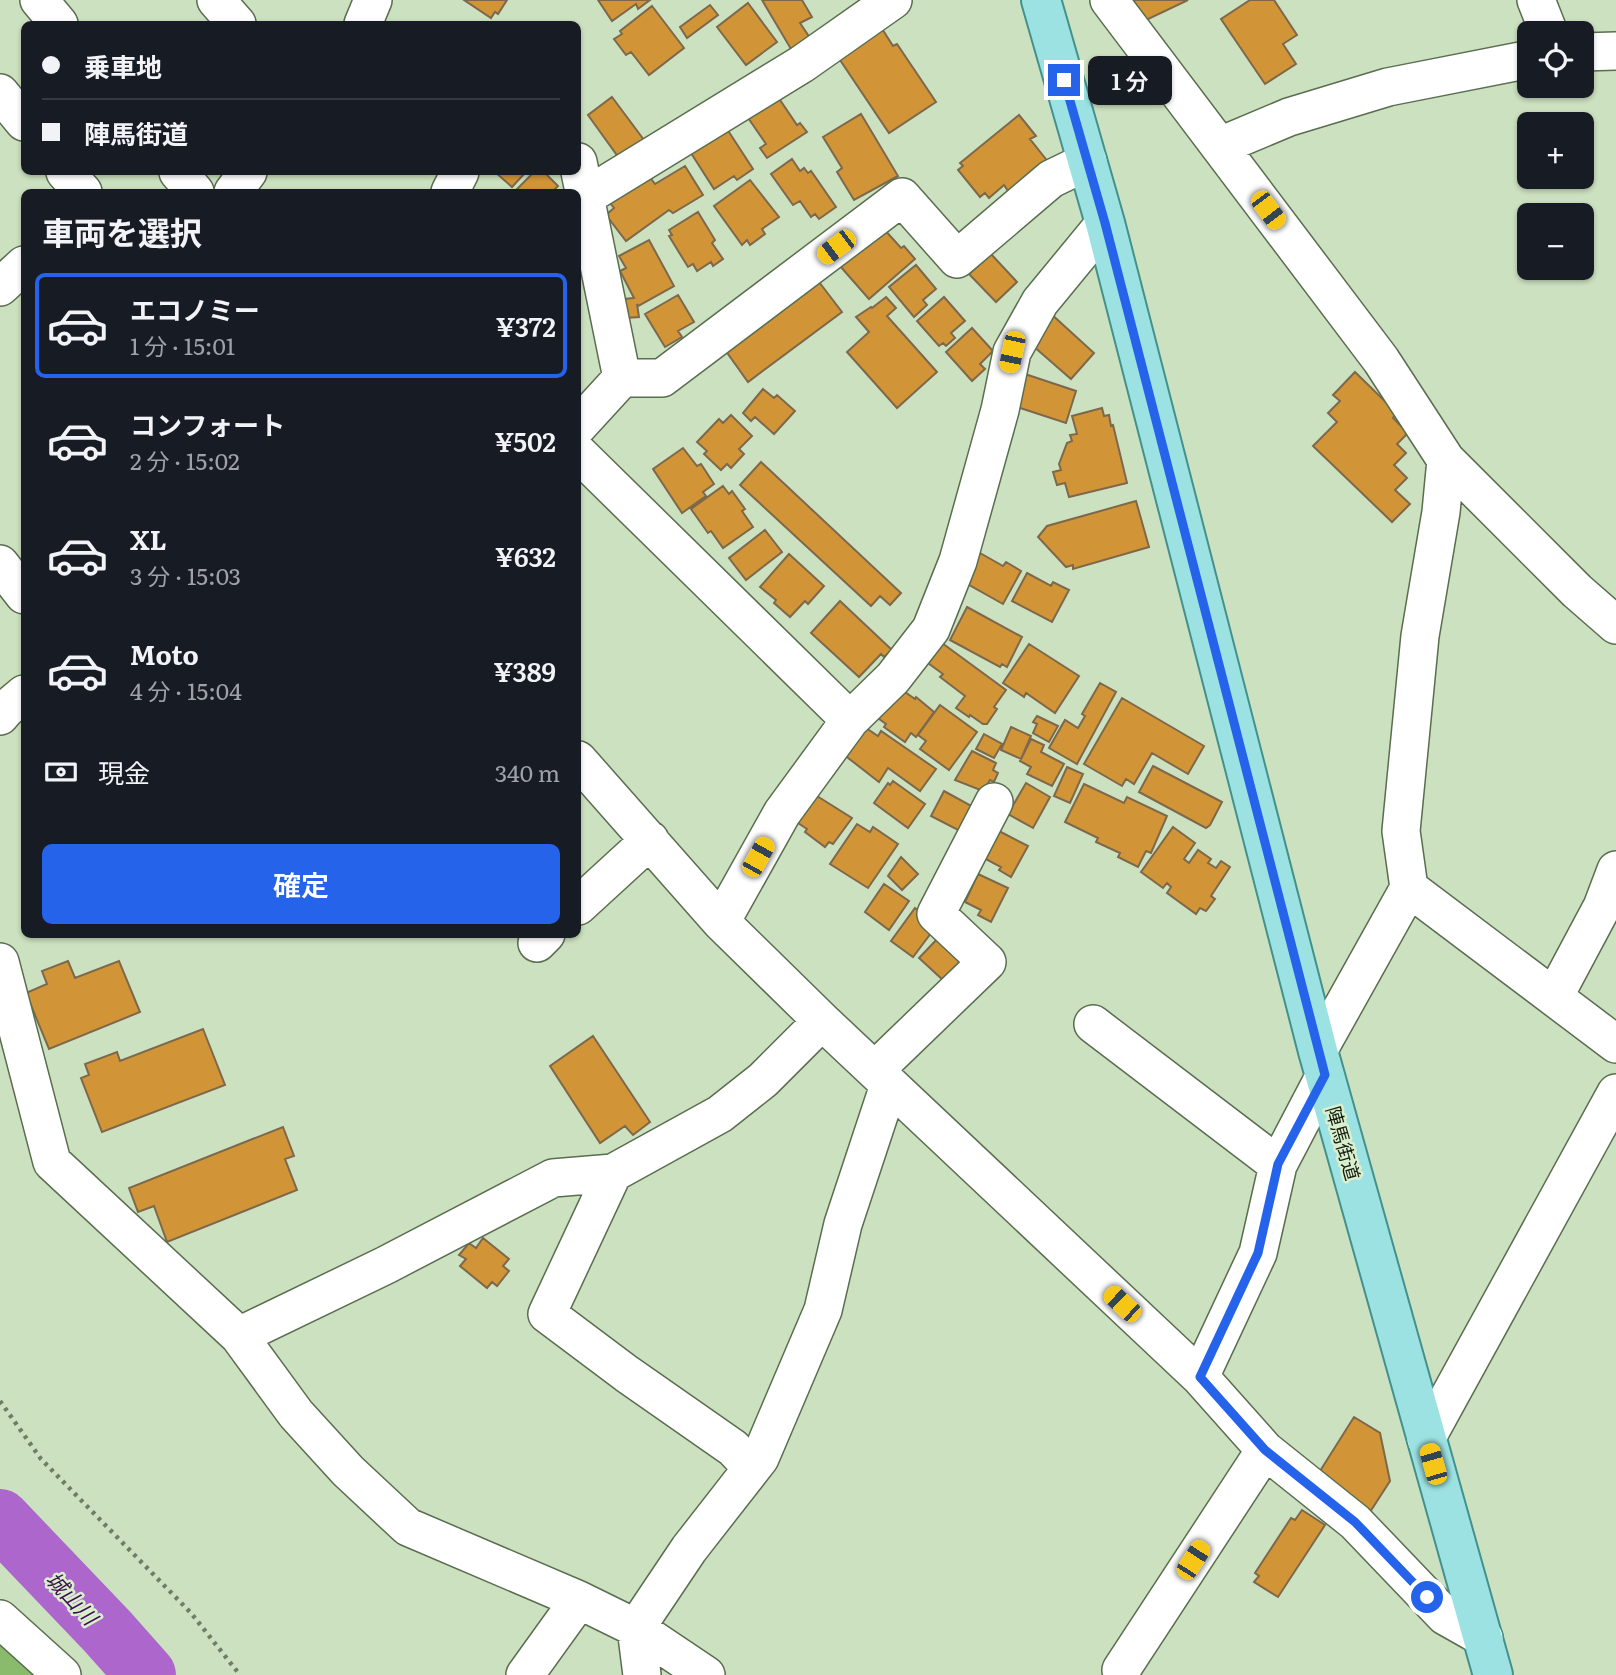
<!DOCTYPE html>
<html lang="ja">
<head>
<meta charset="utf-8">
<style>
  :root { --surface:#171b24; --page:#20242c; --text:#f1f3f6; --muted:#9ea1a6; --line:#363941; --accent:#2563eb }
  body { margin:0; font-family:Literata,"Noto Sans JP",serif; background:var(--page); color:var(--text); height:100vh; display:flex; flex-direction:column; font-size:26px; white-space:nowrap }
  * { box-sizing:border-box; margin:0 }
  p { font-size:23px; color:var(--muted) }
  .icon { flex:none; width:38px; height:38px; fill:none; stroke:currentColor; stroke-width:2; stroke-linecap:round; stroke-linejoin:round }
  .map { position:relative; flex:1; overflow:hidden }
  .panel { position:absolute; left:21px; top:189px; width:560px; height:749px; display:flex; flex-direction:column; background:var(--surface); border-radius:10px; box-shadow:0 2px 5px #0004 }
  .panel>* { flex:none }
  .top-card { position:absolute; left:21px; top:21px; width:560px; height:154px; border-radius:10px; box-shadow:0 2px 5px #0004; display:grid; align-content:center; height:154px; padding:0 21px; background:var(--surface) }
  .controls { position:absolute; left:1517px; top:21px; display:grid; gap:14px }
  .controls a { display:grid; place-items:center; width:77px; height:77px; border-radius:10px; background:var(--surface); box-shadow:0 2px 5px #0004; font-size:35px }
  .end { position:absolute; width:32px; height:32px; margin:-16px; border:9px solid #2563eb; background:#fff; box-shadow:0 0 0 4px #fff }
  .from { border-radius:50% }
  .bubble { position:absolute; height:49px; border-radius:10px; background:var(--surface); box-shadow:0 2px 5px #0004; font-size:23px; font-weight:600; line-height:49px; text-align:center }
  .car { position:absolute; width:21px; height:42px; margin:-21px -10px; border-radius:9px; box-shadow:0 0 5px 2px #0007; background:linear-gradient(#f5c518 24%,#345 0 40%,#f5c518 0 76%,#345 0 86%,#f5c518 0) }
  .top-card b { display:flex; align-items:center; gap:24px; height:66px; font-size:26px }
  .top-card b+b { border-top:2px solid var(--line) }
  .top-card i { width:18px; height:18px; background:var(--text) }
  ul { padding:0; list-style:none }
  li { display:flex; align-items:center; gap:21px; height:105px; margin:0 14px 10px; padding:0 7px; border:4px solid transparent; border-radius:10px }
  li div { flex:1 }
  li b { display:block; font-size:26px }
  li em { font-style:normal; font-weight:600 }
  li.selected { border-color:var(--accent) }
  li>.icon { width:63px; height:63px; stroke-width:1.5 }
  h2 { padding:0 21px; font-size:32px; line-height:84px }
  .pay { display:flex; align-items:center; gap:18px; height:77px; padding:0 21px; font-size:26px }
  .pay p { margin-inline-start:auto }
  .button { display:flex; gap:14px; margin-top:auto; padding:14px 21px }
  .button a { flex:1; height:80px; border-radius:10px; background:var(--accent); color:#fff; font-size:28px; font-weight:600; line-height:80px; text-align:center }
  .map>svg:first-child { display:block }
  .green { fill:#8abb6d }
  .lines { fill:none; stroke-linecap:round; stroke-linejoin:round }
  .river { stroke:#ad67cc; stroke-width:60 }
  .building { fill:#d19537; stroke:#7d684b; stroke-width:2 }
  .minor-casing { stroke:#596d4f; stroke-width:40 }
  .major-casing { stroke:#43918c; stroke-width:42 }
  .path { stroke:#6e7d67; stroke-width:4.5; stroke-dasharray:3.5 5; stroke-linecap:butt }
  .minor { stroke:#fff; stroke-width:37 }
  .major { stroke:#9de2e2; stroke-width:38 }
  .route { stroke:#2563eb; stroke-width:9 }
  .labels { text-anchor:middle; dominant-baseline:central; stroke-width:5; stroke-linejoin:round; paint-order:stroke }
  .street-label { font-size:19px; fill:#151d11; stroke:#d9efcd }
  .water-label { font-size:21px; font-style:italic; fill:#3e0f4f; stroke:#d9efcd }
</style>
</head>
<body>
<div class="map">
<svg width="1616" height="1675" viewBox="0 0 1616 1675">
  <rect width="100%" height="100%" fill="#cce1c0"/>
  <path class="green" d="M0,1633L48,1675H0Z"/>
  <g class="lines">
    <path class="river" d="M0,1519L107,1631L146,1675"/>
  </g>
  <path class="building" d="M464,0H507L498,14L495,12L491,18Z
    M598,0H650L638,9L636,4L612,21Z
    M762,0H802L812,17L800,23L810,38L791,49Z
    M1132,0H1188L1142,22Z
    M1250,0H1274L1297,35L1283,44L1296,64L1265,84L1221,19Z
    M748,3L777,42L746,65L717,27Z
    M710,5L718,15L687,38L680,27Z
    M652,6L684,48L649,75L631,52L626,55L614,39L622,34L620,31Z
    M879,24L893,46L897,44L936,102L889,133L836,54Z
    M774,91L797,125L800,123L807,132L767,158L760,148L766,144L744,112Z
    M612,97L644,140L619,158L588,115Z
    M861,114L898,176L854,200L837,172L842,168L823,137Z
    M1019,115L1036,136L1030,139L1049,163L1010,194L1004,185L989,198L985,193L980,197L958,170L963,166L960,163Z
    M727,129L753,169L737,180L734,176L714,189L691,153Z
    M792,159L800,171L804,168L808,173L811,171L836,207L819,219L815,214L811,217L800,201L793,205L771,174Z
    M685,166L703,195L673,213L669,210L626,241L606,215L614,208L610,203L649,176L655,184Z
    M495,172H526L512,187Z
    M534,172H544L558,186L552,192H514Z
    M750,180L779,217L762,229L765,234L750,245L747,240L742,245L714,206Z
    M698,212L715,240L712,243L723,259L713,266L711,262L697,271L693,264L688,267L669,236L672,235L669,230Z
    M883,228L901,248L904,246L915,259L869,299L840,266Z
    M649,240L674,286L638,306L637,304L639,317L626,318L624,299L634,298L620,271L626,268L619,256Z
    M991,254L1017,282L996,302L969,274Z
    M916,265L936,289L923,300L927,305L914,317L889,287Z
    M816,278L842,312L748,382L723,347Z
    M678,295L694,322L678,331L682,337L665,347L645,314Z
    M886,297L896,308L887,316L937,372L897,408L847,352L869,332L856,317L871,307L872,308Z
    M944,297L965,321L951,333L955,338L946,346L943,343L939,346L917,321Z
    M1049,312L1094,353L1071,379L1025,339Z
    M972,328L993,351L980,364L985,369L972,381L946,352Z
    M1355,372L1397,413L1393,418L1408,433L1397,444L1406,453L1394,465L1407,478L1395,490L1410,504L1392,522L1313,446L1337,422L1328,413L1340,401L1333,395Z
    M1022,373L1076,391L1066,423L1011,405Z
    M763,389L774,398L777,395L795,411L774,434L755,417L751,421L743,413Z
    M1102,408L1104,416L1109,415L1111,426L1113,425L1127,483L1069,497L1065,483L1057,485L1053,472L1061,470L1059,464L1067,443L1072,441L1070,435L1077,434L1072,416Z
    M731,415L752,436L739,449L744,454L731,468L727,464L721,470L704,454L707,451L697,442L719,419L723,423Z
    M683,448L697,466L701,464L714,484L703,492L706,496L682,513L653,469Z
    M761,462L901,593L890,605L880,596L871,606L740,485Z
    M723,486L729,494L732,491L745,509L742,511L753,527L723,548L711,531L708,533L691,509Z
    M1136,501L1149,547L1073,569V565L1066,567L1038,537L1047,526Z
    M765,530L782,552L746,580L729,558Z
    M980,553L1003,566L1006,562L1021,571L1003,604L964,582Z
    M789,554L824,586L808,604L805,601L790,617L774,603L776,600L760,587Z
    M1027,573L1051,586L1053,582L1069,590L1052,622L1012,601Z
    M840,601L892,650L884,657L881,654L859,677L811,633Z
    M967,607L1022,637L1007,667L1002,664L1000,667L950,640Z
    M942,643L1006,690L994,707L997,709L987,724H983L970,715L969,717L956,708L965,696L940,677L943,674L928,663L935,654L931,651Z
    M1029,644L1079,676L1055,713L1026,693L1024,697L1003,683Z
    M1100,683L1116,692L1077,764L1049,748L1065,720L1078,728L1085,716L1082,714Z
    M898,687L915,699L916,697L934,712L916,737L911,733L905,742L884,727L886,724L875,716Z
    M1122,698L1204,746L1188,774L1152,753L1134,784L1126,779L1122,786L1084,764Z
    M940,705L977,732L949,770L920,749L926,741L918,735Z
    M1037,716L1058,726L1049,742L1033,733L1037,724L1033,722Z
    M863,726L878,736L881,731L936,769L920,791L888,768L879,782L843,754Z
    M1011,727L1031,736L1021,759L1001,750Z
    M984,734L1002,744L994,758L976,749Z
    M1031,739L1044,745L1041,752L1064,764L1052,786L1027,774L1031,767L1020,761Z
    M972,751L996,763L993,770L998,773L994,782L990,780L983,791L955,780Z
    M1153,766L1222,802L1210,825L1206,828L1139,792Z
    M1067,767L1083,774L1070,803L1054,796Z
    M893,781L925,804L908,828L874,803L888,783L890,785Z
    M1026,783L1050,797L1033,828L1008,814Z
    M1084,784L1124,803L1127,797L1167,816L1151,853L1146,851L1138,867L1118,857L1120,853L1096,842L1098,838L1065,822Z
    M944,791L977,809L962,832L931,816Z
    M817,796L852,818L833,844L829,842L825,847L805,832L807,829L798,823Z
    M857,824L870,832L873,827L898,844L868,888L830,864Z
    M1173,827L1195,843L1184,859L1189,863L1198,850L1211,859L1208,863L1216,868L1221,861L1230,867L1211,896L1215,899L1206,911L1200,908L1196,914L1167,893L1171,887L1167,883L1163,888L1141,872Z
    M999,831L1028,846L1011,877L999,870L1001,867L984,858Z
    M901,857L918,874L902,890L888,876Z
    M978,874L1008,888L991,922L978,915L981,910L965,902Z
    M884,884L909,901L889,930L865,912Z
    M915,908L934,923L931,933L913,957L891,941Z
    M941,935L964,959L944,981L919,958Z
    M68,961L75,978L119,961L140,1012L49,1049L26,993L47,984L42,971Z
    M203,1029L225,1085L102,1132L81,1078L89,1075L85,1064L117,1052L120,1061Z
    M593,1036L650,1122L633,1135L625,1126L600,1143L550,1066Z
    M283,1127L294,1156L285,1159L297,1190L167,1242L154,1206L138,1212L129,1188Z
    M483,1238L509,1259L503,1266L509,1271L497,1286L492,1282L487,1288L460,1266L466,1259L459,1255L469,1243L476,1248Z
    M1354,1417L1380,1433L1390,1481L1370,1512L1320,1471Z
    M1302,1510L1325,1525L1278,1597L1254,1582L1259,1576L1255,1573L1291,1518L1295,1520Z"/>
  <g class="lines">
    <defs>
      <path id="minor" d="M39,0L59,24
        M216,0L237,24
        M1109,0L1381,360L1446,460L1577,591L1616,625
        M1536,0L1549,33
        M363,24L373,0
        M1582,52L1616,51
        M0,93L24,122
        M1220,146L1289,117L1388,87L1530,59
        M578,162L622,378
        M65,172L83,192
        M178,172L195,192
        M233,192L248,172
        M450,192L460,172
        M585,197L802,64L893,0
        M0,287L24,265
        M578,426L622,378H662L902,197L957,259L1051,179L1088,161
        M578,453L850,720
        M0,564L24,595
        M0,716L6,709L24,694
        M578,760L721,922L822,1021L1200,1377L1265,1450L1355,1522L1445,1616L1484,1638
        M1409,888L1616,1044
        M578,906L650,840
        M721,922L782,813L850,720L893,678L931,629L958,561L1000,410L1012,352L1040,302L1105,223
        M537,943L546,934
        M0,962L52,1162L239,1336L296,1414L348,1471L408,1527L579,1600L636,1628L706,1675
        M1554,997L1602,907L1616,870
        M1093,1024L1278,1165
        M1318,1051L1409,888L1401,831L1420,636L1441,512L1446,460
        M875,1070L987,962L936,914L994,802
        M613,1173L547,1314L627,1374L733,1448L752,1468
        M239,1336L386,1265L553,1178L613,1173L720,1114L763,1080L822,1021
        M1200,1377L1258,1253L1278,1165L1325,1075
        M1426,1439L1616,1093
        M0,1619L62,1675
        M1121,1670L1265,1450
        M525,1675L579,1600
        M642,1675L636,1628L689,1549L760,1458L823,1310L843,1224L889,1085"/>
      <path id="major" d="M1041,0L1105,223L1318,1051L1493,1675"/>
    </defs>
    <use href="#minor" class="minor-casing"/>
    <use href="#major" class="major-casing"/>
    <path class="path" d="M0,1401L41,1459L191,1613L240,1675"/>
    <use href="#minor" class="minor"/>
    <use href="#major" class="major"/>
  </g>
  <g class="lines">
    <path class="route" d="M1064,80L1105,223L1325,1075L1278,1164L1258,1253L1200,1377L1265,1450L1355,1522L1427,1597"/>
  </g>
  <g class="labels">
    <g class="street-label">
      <text transform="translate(1344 1143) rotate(74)">陣馬街道</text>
    </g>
    <g class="water-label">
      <text transform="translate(73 1597) rotate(47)">城山川</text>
    </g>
  </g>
</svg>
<div class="controls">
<a><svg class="icon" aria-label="locate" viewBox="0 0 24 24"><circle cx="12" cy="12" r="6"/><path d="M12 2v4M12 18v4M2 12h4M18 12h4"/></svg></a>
<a>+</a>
<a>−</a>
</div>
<i class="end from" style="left:1427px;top:1597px"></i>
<i class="end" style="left:1064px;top:80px"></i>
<div class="bubble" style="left:1088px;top:56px;width:84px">1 分</div>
<i class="car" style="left:1268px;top:210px;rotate:143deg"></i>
<i class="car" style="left:836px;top:247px;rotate:233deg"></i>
<i class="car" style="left:1012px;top:352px;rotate:192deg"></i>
<i class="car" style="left:758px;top:857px;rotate:29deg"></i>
<i class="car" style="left:1122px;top:1304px;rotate:313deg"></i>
<i class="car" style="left:1433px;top:1464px;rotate:344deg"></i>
<i class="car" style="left:1193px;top:1560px;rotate:33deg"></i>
<div class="top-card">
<b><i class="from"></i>乗車地</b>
<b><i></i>陣馬街道</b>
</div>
<section class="panel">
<h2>車両を選択</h2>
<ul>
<li class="selected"><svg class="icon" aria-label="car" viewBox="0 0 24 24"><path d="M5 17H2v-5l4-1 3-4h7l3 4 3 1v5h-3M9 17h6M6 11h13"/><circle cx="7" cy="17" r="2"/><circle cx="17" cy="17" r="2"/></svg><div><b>エコノミー</b><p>1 分 · 15:01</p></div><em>¥372</em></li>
<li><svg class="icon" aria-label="car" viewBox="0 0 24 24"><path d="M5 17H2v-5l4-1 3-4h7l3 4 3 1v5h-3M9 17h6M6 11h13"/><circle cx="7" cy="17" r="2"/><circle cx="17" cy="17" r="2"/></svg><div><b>コンフォート</b><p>2 分 · 15:02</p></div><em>¥502</em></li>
<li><svg class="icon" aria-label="car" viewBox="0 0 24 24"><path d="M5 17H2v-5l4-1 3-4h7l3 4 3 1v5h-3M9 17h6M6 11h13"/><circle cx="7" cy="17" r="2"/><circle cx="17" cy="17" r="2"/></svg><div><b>XL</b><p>3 分 · 15:03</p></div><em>¥632</em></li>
<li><svg class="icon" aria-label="car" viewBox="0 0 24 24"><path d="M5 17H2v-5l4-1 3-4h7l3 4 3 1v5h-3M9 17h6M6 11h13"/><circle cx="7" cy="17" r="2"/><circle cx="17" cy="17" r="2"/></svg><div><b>Moto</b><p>4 分 · 15:04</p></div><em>¥389</em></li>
</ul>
<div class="pay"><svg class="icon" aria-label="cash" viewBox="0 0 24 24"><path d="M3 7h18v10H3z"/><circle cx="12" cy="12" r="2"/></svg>現金<p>340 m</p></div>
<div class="button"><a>確定</a></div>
</section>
</div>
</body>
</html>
